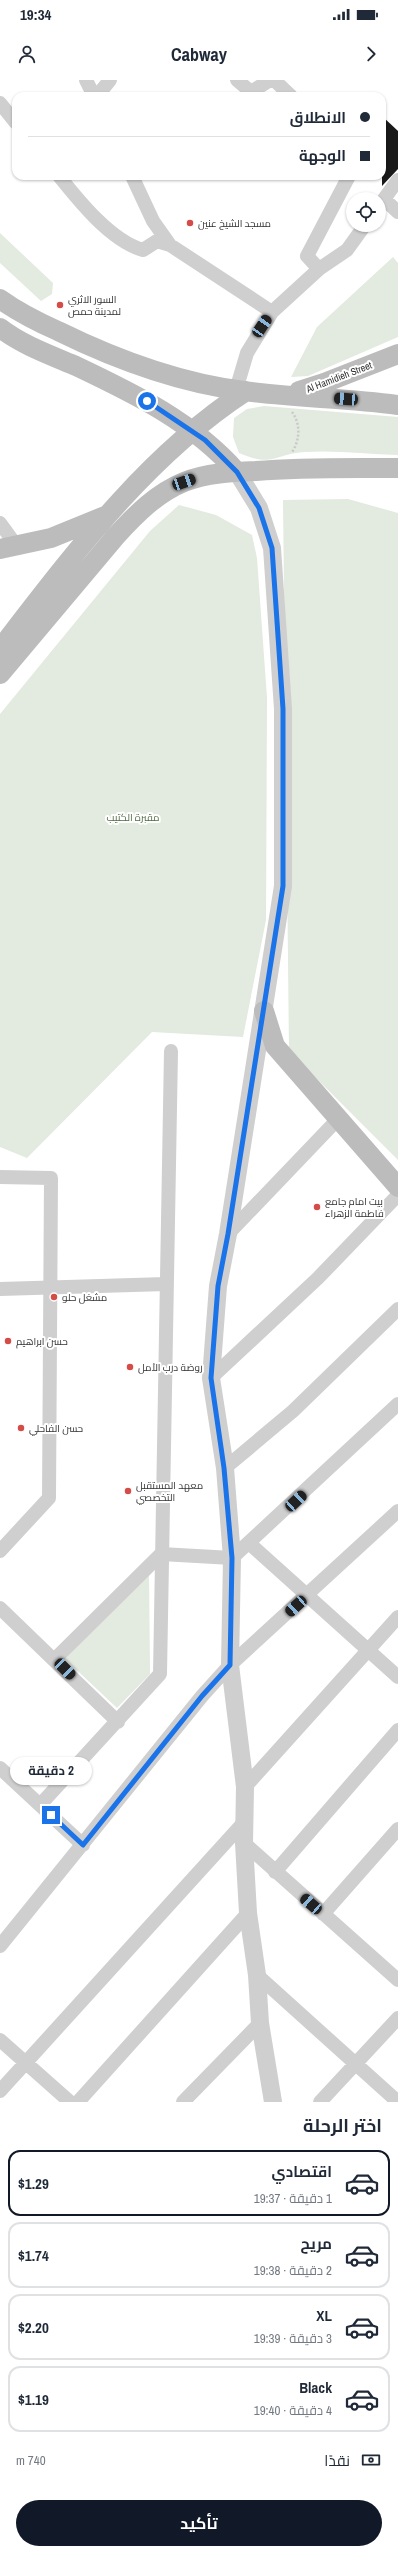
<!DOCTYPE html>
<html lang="ar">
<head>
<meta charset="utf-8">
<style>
  :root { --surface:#fff; --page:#f6f6f7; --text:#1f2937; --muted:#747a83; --line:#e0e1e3; --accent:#111827 }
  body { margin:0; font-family:"Archivo Narrow",Cairo,sans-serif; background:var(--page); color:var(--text); direction:rtl; height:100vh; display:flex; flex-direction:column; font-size:15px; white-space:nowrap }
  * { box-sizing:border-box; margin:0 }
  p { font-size:13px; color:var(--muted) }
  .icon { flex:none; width:22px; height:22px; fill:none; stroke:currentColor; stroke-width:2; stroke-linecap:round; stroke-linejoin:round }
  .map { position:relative; height:2022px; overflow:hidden; direction:ltr }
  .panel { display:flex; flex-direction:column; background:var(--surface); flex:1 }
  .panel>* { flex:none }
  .guide { position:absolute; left:12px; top:12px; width:374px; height:88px; border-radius:12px; box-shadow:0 1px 3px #0004; direction:rtl; display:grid; align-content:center; height:88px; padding:0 16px; background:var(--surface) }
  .buttons { position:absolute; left:346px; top:112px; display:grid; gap:8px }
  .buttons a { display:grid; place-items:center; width:40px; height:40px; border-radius:50%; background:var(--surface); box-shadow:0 1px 3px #0004; font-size:20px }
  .end { position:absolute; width:18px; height:18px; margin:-9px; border:5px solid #1a73e8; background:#fff; box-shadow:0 0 0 2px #fff }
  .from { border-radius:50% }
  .bubble { position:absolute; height:28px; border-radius:14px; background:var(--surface); box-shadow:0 1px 3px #0004; font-size:13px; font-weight:700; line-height:28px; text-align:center; direction:rtl }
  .car { position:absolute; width:12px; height:24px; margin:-12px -6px; border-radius:5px; box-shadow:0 0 3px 1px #0007; background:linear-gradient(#222 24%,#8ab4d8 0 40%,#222 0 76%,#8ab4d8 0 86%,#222 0) }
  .guide b { display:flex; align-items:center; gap:14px; height:38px; font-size:15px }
  .guide b+b { border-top:1px solid var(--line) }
  .guide i { width:10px; height:10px; background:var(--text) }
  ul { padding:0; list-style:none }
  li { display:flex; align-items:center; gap:12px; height:66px; margin:0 8px 6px; padding:0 8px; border:2px solid var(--line); border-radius:12px }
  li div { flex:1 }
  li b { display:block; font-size:15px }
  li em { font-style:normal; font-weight:700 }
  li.current { border-color:var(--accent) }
  li>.icon { width:36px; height:36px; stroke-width:1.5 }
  h2 { padding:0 16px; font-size:18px; line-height:48px }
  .pay { display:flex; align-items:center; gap:10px; height:44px; padding:0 16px; font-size:15px }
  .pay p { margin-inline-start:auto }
  .cta { display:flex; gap:8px; margin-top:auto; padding:8px 16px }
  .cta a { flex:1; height:46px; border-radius:24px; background:var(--accent); color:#fff; font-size:16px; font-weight:700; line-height:46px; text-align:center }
  .status { display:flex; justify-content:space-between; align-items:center; height:28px; padding:0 20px; background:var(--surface); direction:ltr }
  .status svg { height:11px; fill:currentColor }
  header { display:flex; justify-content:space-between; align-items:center; height:52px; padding:0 16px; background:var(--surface); font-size:18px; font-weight:700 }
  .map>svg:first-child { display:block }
  .green { fill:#e3eadf }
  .building { fill:#191919 }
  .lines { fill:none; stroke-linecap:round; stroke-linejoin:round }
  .path { stroke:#c9c9c9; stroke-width:2.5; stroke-dasharray:2 2; stroke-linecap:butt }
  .minor { stroke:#cfcfcf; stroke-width:14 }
  .tertiary { stroke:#cfcfcf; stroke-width:18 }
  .secondary { stroke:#bcbcbc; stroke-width:20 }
  .route { stroke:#1a73e8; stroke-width:5 }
  .poi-dot { fill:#d44c48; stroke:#fff; stroke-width:1.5 }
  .labels { text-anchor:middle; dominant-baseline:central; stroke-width:4; stroke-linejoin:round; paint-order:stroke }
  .poi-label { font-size:10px; fill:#323232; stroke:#fff; text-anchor:start }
  .street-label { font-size:10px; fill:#323232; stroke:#fff }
  .park-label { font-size:10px; fill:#516943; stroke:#fff }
</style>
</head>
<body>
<div class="status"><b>19:34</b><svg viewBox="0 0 49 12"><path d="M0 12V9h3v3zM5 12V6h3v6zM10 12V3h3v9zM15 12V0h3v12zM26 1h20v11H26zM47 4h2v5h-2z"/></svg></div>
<header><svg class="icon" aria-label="forward" viewBox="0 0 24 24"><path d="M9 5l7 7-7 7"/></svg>Cabway<svg class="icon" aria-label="person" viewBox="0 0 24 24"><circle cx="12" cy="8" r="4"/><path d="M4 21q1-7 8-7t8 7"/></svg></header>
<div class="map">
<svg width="398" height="2022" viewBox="0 0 398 2022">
  <rect width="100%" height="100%" fill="#fff"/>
  <path class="green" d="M0,153L53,203L52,214L41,221L0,183Z
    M393,177L398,183V257L308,296L291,297L317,247Z
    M264,326L398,337V375C367,374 335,370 305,372C273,374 274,388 239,373L233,357L234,338L247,329Z
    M348,419L398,433V1080L289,971L283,420Z
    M179,425L216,435L252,455L257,478L267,618L266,840L243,957L152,952L27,1078L0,1067V634L150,451Z
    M149,1494L150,1594L117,1628L65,1579Z"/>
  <path class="building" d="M382,36L398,51V89L382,106Z"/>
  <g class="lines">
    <path class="path" d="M292,332C301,344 300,360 292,372"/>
    <path class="minor" d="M86,0L94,16
      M237,0L251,12L270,0
      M274,0L291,16
      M97,16L110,0
      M0,23L16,43
      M59,96C79,121 111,161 143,170L157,161L170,165
      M132,96L153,141L170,165L272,232
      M384,119L398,132
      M379,126L398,100
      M319,189L307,176L349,96
      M236,310L247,273L272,232L319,189L347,170L365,145
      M0,443L16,465
      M0,1097L51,1098L49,1418L0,1471
      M228,1154L338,1039
      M0,1209L166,1204
      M211,1298L318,1198L398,1115
      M225,1388L293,1331L398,1229
      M250,1464L398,1597
      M0,1528L118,1642
      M55,1579L161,1474L232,1478L398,1324
      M0,1688L83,1765
      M245,1707L398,1537
      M40,1725L160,1594L171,971
      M244,1763L398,1900
      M275,1792L398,1650
      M323,1834L398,1749
      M0,1866L202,1616L230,1585L398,1431
      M257,1895L398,2022
      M0,1960L70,2022
      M0,2011L246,1740
      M78,2022L248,1833
      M183,2022L260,1943
      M320,2022L398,1938"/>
    <path class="tertiary" d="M237,392L259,428L272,468L283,629V806L228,1154L218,1206L211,1298L225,1388L232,1478L230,1585L245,1707L244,1763L248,1833L257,1895L260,1943L273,2022"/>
    <path class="secondary" d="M0,219C18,232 38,242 58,251C117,280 179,303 244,311C295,318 347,318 398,325
      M0,248C22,265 50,275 76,286C135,314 193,342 237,392
      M299,311L324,303L398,274
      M0,469L51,458L105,436
      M0,569C72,476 146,376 246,311
      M0,594L116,456C136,434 157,413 184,402C207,393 231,392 256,391C303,387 350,388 398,388
      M264,931L275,966L398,1107"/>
  </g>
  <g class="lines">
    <path class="route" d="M51,1735L83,1765L202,1616L230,1585L232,1478L224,1388L211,1298L218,1206L228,1154L283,806V629L272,468L259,428L237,392L205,360L147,321"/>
  </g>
  <g class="poi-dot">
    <circle cx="190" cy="143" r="4"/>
    <circle cx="60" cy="225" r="4"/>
    <circle cx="317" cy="1127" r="4"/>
    <circle cx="54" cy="1217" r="4"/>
    <circle cx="8" cy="1261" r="4"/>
    <circle cx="130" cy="1287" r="4"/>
    <circle cx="21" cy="1348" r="4"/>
    <circle cx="128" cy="1411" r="4"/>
  </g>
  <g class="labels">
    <g class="poi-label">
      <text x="198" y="143">مسجد الشيخ عنين</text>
      <text x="68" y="219">السور الاثري<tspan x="68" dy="12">لمدينة حمص</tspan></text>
      <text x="325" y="1121">بيت امام جامع<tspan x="325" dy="12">فاطمة الزهراء</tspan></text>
      <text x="62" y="1217">مشغل حلو</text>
      <text x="16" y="1261">حسن ابراهيم</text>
      <text x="138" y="1287">روضة درب الأمل</text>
      <text x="29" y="1348">حسن الفاحلي</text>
      <text x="136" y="1405">معهد المستقبل<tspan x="136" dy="12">التخصصي</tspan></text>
    </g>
    <g class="street-label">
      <text transform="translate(339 297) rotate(-21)">Al Hamidieh Street</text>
    </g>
    <g class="park-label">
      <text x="133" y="737">مقبرة الكتيب</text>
    </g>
  </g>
</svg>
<div class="buttons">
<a><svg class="icon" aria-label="locate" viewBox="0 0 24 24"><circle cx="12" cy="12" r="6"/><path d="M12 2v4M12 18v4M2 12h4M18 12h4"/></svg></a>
</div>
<i class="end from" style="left:147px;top:321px"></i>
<i class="end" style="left:51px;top:1735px"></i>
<div class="bubble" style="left:10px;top:1677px;width:82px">2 دقيقة</div>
<i class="car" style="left:262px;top:246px;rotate:34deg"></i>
<i class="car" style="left:346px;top:319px;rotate:274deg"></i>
<i class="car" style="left:184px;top:402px;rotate:71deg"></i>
<i class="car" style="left:296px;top:1421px;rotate:47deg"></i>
<i class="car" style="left:296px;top:1526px;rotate:228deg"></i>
<i class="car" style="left:65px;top:1589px;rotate:135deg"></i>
<i class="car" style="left:311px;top:1824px;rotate:311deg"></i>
<div class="guide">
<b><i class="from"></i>الانطلاق</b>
<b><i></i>الوجهة</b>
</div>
</div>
<section class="panel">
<h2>اختر الرحلة</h2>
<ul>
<li class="current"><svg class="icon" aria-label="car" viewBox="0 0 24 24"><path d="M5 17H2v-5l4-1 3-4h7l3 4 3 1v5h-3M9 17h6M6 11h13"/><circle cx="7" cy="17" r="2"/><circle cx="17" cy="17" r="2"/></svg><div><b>اقتصادي</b><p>1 دقيقة · 19:37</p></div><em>$1.29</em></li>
<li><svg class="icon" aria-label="car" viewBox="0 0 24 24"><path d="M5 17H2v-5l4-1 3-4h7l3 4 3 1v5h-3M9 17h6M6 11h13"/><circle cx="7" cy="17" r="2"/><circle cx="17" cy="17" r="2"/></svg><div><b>مريح</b><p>2 دقيقة · 19:38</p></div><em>$1.74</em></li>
<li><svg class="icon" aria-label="car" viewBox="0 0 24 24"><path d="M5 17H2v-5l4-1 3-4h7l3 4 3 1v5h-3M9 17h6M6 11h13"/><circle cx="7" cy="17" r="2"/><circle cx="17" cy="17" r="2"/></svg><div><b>XL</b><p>3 دقيقة · 19:39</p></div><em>$2.20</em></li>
<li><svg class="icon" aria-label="car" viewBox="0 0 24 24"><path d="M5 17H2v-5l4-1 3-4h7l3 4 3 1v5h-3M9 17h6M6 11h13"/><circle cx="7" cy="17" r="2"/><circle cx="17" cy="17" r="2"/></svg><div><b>Black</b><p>4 دقيقة · 19:40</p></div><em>$1.19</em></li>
</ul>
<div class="pay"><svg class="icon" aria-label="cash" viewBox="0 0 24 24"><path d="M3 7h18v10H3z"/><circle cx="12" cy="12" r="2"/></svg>نقدًا<p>740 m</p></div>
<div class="cta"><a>تأكيد</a></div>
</section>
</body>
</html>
